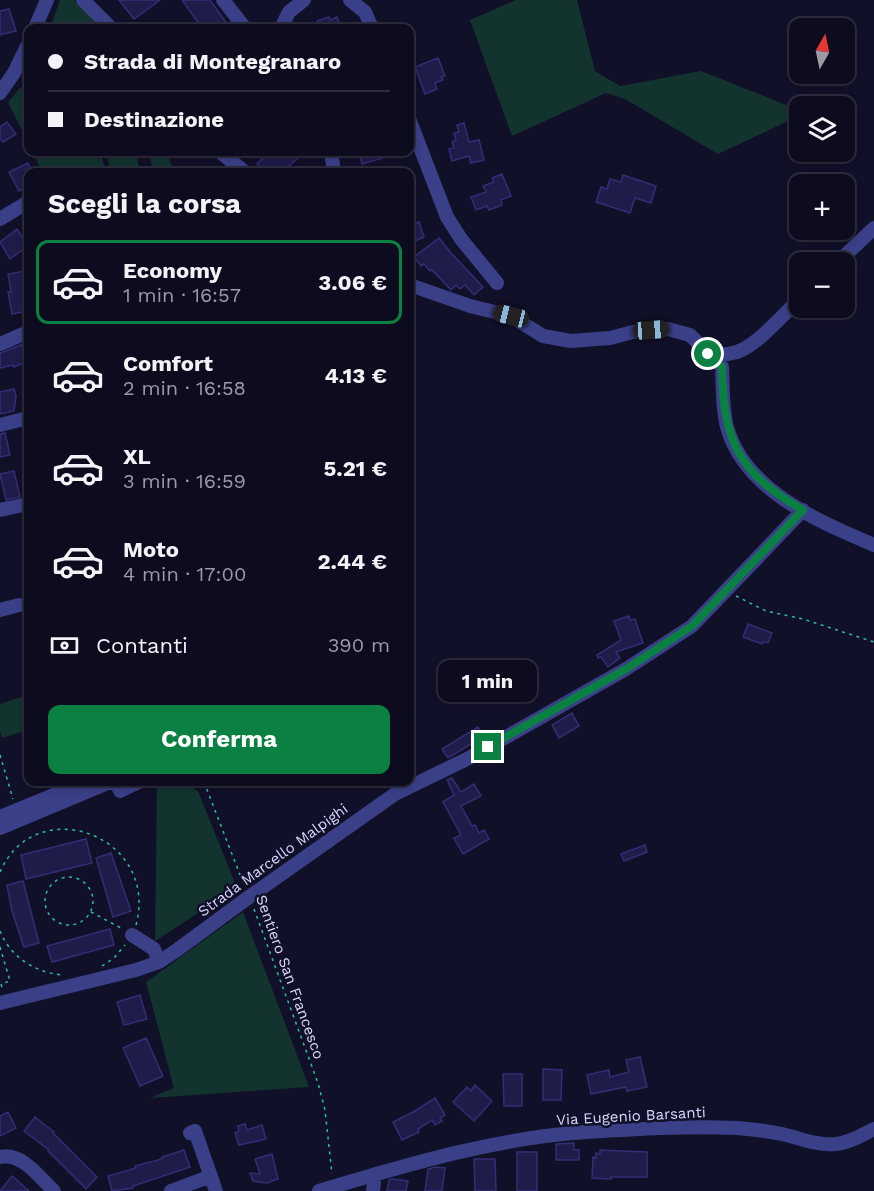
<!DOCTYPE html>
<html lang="it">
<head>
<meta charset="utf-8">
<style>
  :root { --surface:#0d0c1f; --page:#161528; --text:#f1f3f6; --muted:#9a9ba4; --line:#2d2c3d; --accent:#0b8043 }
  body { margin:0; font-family:"Work Sans",sans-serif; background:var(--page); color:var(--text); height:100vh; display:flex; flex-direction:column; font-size:22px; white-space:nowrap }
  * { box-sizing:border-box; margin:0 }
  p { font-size:20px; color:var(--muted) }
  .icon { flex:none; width:33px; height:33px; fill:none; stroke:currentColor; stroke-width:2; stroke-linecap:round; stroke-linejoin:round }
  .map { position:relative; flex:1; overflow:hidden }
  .side { position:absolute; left:24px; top:168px; width:390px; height:618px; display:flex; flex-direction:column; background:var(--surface); border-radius:12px; box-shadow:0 3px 9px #0003,0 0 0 2px var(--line) }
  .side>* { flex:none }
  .hud { position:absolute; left:24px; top:24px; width:390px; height:132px; border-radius:12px; box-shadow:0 3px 9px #0003,0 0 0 2px var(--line); display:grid; align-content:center; height:132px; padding:0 24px; background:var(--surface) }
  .needle { width:39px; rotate:9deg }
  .controls { position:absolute; left:789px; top:18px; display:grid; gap:12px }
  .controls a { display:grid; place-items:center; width:66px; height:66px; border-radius:12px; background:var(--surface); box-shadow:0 3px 9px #0003,0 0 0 2px var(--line); font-size:30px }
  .end { position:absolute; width:27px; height:27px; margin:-14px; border:8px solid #0b8043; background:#fff; box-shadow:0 0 0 3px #fff }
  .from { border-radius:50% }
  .bubble { position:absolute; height:42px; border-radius:12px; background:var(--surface); box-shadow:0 3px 9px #0003,0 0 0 2px var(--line); font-size:20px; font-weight:700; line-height:42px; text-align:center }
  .car { position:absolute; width:18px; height:36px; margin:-18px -9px; border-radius:8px; box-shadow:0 0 4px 2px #0007; background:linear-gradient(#222 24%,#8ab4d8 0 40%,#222 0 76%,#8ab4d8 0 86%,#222 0) }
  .hud b { display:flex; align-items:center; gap:21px; height:57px; font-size:22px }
  .hud b+b { border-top:2px solid var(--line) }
  .hud i { width:15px; height:15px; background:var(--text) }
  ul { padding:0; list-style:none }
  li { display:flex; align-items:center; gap:18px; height:84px; margin:0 12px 9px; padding:0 12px; border:3px solid transparent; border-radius:12px }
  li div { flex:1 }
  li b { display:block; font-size:22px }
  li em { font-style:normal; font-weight:700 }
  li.active { border-color:var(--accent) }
  li>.icon { width:54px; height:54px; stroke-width:1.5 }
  h2 { padding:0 24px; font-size:27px; line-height:72px }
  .pay { display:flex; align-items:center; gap:15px; height:66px; padding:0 24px; font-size:22px }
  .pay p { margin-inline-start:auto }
  .primary-button { display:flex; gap:12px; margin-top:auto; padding:12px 24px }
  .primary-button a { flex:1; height:69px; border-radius:12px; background:var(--accent); color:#fff; font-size:24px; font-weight:700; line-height:69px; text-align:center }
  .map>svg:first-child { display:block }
  .green { fill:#13332e }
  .building { fill:#201c4a; stroke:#342d76; stroke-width:1.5 }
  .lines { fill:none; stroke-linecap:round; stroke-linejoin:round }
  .path { stroke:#2ebca4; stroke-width:1.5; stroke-dasharray:3 4.5; stroke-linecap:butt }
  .minor { stroke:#3a4088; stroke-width:14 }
  .route { stroke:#0b8043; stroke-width:8 }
  .labels { text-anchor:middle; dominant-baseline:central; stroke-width:5; stroke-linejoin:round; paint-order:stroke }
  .street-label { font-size:15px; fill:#d8d8ff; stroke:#111029 }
</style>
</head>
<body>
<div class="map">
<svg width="874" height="1191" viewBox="0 0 874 1191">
  <rect width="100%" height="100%" fill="#111029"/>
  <path class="green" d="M60,0H74L101,28H50Z
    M516,0H577L595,71L620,86L701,71L799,110V116L718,154L625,99L606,93L512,136L470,20Z
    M21,87L25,94L28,143L8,102Z
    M33,152H97V159L102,158L106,172H42Z
    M106,152H136L140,172H111Z
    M149,152H167L174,172H153Z
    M28,695V730L2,738L0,732V704Z
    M157,782H182L198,791L237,888L155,941Z
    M243,912L309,1087L150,1098L174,1088L146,982Z"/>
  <path class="building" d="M119,0H160L134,19Z
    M182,0H210L230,28H202Z
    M9,9L16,31L0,35V11Z
    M329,17L330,20L337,17L341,28H319L317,21Z
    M438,58L445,76L441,77L443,80L435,83L437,89L425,94L415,67Z
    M7,122L16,134L3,142L0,138V127Z
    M464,123L469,142L479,140L484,160L471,163L469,156L452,161L449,149L454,148L452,142L456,140L454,133L459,132L457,125Z
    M269,152H304L283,172H266L257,164Z
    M359,152H396V154L362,164Z
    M28,163L33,172H28V186L19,191L9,172Z
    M502,174L511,196L501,200L502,205L489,210L487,206L476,210L471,197L486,192L483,186L494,182L492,178Z
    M623,175L656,186L651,203L635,198L630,213L596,202L601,187L607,189L610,179L621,182Z
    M419,222L424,237L410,243V225Z
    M17,229L28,246L10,259L0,242Z
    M439,238L451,253L483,287L474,295L465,285L460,289L456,285L451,290L432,270L430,271L424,264L421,266L414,257Z
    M25,271L28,290V311L12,314L8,292H11L8,274Z
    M23,344L28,361L14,367L13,365L0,368V353Z
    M14,389L16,396L14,411L0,414V392Z
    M5,433L10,455L0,457V434Z
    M14,471L20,497L6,500L0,474Z
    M629,616L630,620L635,619L643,643L616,652L620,658L608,667L601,657L598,658L597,655L621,640L614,621Z
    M748,624L772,633L768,643L763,642L762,644L743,637Z
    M572,713L579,726L559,738L552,725Z
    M478,727L484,736L448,758L442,749Z
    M452,778L461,792L474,784L481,796L461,806L472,826L475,825L479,833L484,830L489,839L463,854L454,838L461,835L443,802L454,795L447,780Z
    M86,839L92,863L26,879L21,855Z
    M645,845L647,852L624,861L621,854Z
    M111,853L131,911L113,917L96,858Z
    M23,881L39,943L24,947L12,911L7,885Z
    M110,929L114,945L52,962L47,946Z
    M140,995L147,1019L124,1025L117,1002Z
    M146,1038L163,1076L140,1086L123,1048Z
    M640,1057L647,1087L627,1091L626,1087L591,1094L587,1075L609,1070L610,1077L629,1072L626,1060Z
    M543,1069L562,1070L561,1100H543Z
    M503,1074H522V1106H504Z
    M475,1085L492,1101L474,1121L453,1102L467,1087L471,1091Z
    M435,1098L445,1115L440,1118L442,1121L435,1125L432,1120L418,1129L419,1132L402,1140L393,1122L415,1111Z
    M8,1112L16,1128L0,1136V1116Z
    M35,1117L54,1132L53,1133L97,1177L86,1189L48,1151L49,1150L24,1131Z
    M245,1124L247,1130L262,1125L266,1139L239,1145L235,1133L239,1131L238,1126Z
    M574,1143V1150H579V1160H556V1144Z
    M184,1150L190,1167L133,1186V1188L112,1191L108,1176L136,1168L135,1166L162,1159V1157Z
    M600,1150L647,1152V1177H611V1179L592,1178L593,1157L596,1158V1153L600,1154Z
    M517,1152H537V1191H517Z
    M272,1154L278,1179L267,1183L253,1181L250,1173L260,1174L255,1159Z
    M474,1159H495L496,1191H475Z
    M436,1167L445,1168L442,1191H425L428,1169Z
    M12,1176L29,1191H0Z
    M392,1179L408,1181L406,1191H387L389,1180Z"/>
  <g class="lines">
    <path class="path" d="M736,596L766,611L803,619L874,642
      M0,755L13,799
      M204,782L244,885
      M0,872C36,790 160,836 136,925
      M45 901a24 24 0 1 1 48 0a24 24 0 1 1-48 0Z
      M254,909L318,1083L325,1110L332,1174
      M91,912L121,928
      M0,931C10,957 36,973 63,975
      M0,947L10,981L1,984L3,991
      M102,966L114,958L125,945"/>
    <path class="minor" d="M83,0L111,28
      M223,0L245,28
      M350,0L365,12L372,28
      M35,28L47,0
      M281,28L289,12L304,0
      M0,93L14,73L28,44
      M410,121L447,217L461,239L497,283
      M220,152L245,172
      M331,152L334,172
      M0,219L28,202
      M838,262L874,228
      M410,285L470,306L511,316L543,336L571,341L610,338L633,332L668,329L690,335L722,367C723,386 722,408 727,427C745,491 818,521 874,545
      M0,344L28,332
      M708,354C717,355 727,355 737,352C758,345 783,314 800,299
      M0,425L28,418
      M0,510L28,504
      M0,610L19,605
      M116,782L120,791L139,782
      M0,817L85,782
      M0,828L110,782
      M132,935L154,949L159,962
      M0,1003L136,970L159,962L177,950L249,897L395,794L469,758L626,669L692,626L803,510
      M190,1133L195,1131L216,1191
      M0,1157C22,1152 39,1177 54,1191
      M171,1191L211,1176
      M319,1191C406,1165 495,1138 586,1132C636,1129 687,1126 737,1128C752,1129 767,1131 782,1134C800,1138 817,1146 836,1144C849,1143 862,1135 874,1129
      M373,1191L375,1174"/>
  </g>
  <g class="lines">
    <path class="route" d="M488,747L626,669L692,626L803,510C738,473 723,440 722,367L708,354"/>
  </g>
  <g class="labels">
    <g class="street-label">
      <text transform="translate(273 860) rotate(-36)">Strada Marcello Malpighi</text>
      <text transform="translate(290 977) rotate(70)">Sentiero San Francesco</text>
      <text transform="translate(631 1116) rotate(-3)">Via Eugenio Barsanti</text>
    </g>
  </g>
</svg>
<div class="controls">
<a><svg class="needle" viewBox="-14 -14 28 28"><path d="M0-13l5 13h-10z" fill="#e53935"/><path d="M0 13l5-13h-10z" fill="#9a9ba4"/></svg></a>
<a><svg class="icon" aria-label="layers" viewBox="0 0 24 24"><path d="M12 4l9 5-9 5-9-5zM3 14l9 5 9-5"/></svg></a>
<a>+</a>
<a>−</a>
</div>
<i class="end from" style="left:708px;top:354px"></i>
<i class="end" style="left:488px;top:747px"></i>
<div class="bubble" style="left:438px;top:660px;width:99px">1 min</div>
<i class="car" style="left:511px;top:316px;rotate:284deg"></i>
<i class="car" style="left:651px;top:330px;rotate:86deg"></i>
<div class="hud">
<b><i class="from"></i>Strada di Montegranaro</b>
<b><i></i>Destinazione</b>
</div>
<section class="side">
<h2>Scegli la corsa</h2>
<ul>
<li class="active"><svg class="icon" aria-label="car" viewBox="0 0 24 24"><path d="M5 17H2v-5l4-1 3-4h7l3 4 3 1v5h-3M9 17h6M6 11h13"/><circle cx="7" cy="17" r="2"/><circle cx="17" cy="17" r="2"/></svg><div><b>Economy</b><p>1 min · 16:57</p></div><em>3.06 €</em></li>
<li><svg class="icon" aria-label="car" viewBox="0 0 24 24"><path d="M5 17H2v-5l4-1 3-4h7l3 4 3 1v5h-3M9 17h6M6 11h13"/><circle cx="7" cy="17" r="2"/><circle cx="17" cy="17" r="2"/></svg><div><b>Comfort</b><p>2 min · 16:58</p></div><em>4.13 €</em></li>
<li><svg class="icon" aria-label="car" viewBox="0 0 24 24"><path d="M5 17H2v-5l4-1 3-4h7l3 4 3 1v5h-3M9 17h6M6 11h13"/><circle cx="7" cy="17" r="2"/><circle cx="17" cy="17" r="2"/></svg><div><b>XL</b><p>3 min · 16:59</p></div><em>5.21 €</em></li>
<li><svg class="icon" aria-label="car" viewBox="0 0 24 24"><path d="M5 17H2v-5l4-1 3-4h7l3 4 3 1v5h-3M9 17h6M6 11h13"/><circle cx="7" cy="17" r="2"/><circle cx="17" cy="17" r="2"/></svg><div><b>Moto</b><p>4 min · 17:00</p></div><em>2.44 €</em></li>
</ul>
<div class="pay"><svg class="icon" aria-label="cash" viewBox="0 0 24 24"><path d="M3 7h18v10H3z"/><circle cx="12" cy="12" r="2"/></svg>Contanti<p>390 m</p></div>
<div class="primary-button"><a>Conferma</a></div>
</section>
</div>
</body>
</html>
